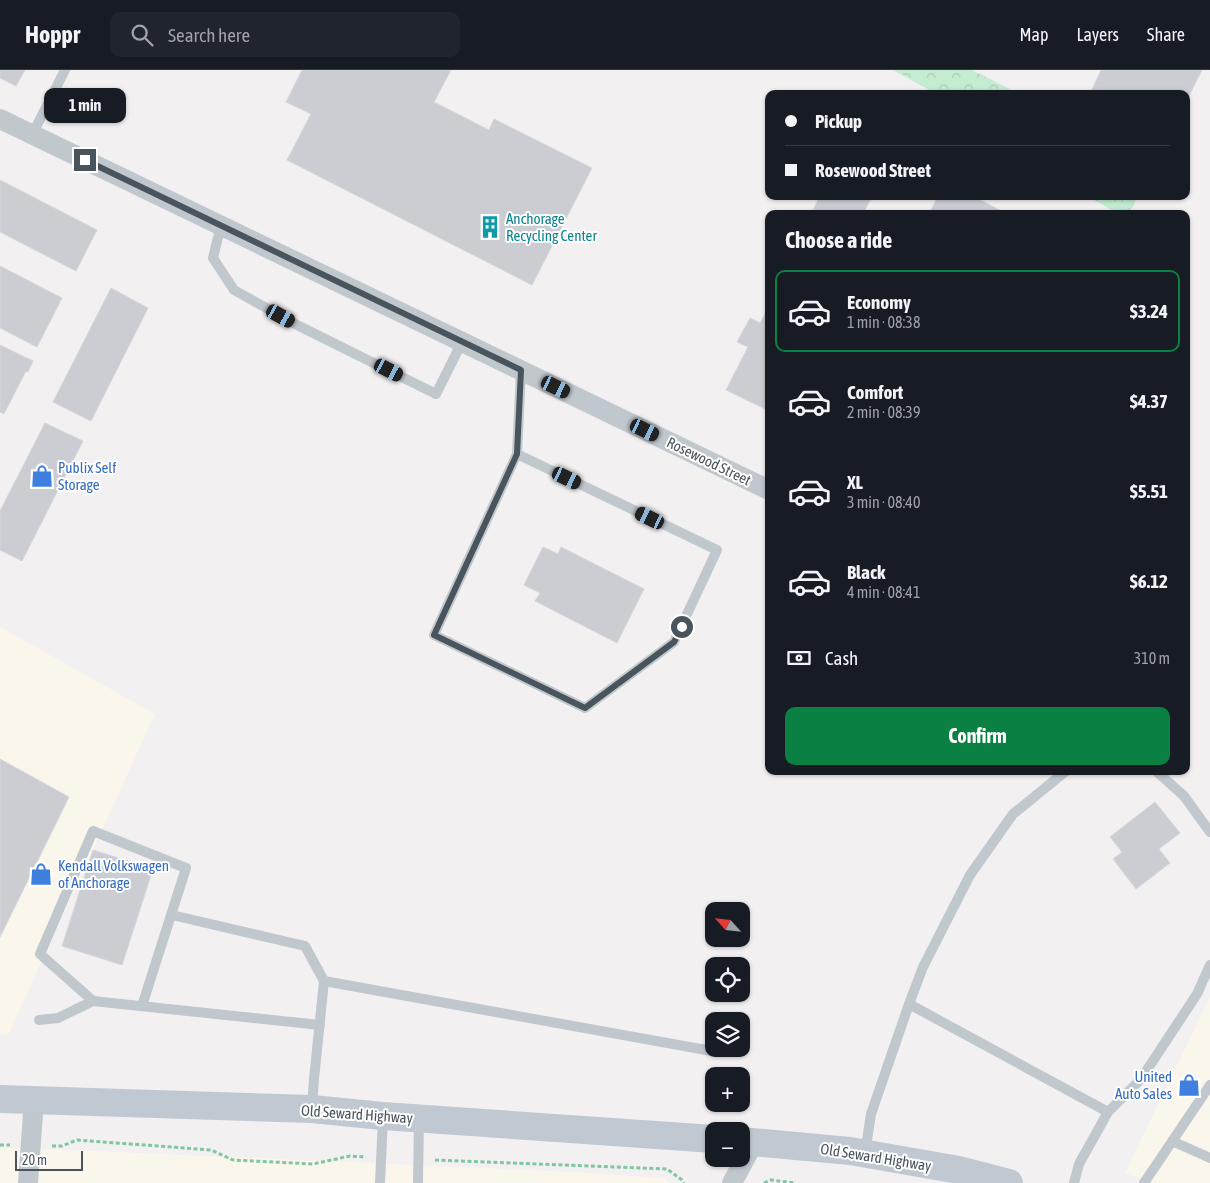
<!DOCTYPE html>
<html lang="en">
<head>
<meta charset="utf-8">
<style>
  :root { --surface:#171b24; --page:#20242c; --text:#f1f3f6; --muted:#9ea1a6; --line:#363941; --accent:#0b8043 }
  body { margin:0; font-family:"Asap Condensed",sans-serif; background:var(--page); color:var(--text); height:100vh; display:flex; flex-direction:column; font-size:19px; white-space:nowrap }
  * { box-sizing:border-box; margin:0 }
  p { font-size:16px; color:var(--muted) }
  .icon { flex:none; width:28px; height:28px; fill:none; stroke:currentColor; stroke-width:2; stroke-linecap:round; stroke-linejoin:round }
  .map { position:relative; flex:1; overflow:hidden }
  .side { position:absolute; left:765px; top:140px; width:425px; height:565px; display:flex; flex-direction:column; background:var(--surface); border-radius:10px; box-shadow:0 1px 4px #0004 }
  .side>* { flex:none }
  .top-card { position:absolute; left:765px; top:20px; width:425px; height:110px; border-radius:10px; box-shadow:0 1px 4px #0004; display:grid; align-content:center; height:110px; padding:0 20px; background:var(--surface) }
  .needle { width:32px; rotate:297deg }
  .tools { position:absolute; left:705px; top:832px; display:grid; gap:10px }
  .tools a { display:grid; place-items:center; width:45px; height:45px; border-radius:10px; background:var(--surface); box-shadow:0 1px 4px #0004; font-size:25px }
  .scale { position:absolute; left:15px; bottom:12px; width:68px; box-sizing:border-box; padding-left:5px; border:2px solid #4a545c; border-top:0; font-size:14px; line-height:18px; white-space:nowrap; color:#4a545c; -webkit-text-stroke:4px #fff; paint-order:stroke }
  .end { position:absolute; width:22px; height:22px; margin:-11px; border:6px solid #4a545c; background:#fff; box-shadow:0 0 0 2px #fff }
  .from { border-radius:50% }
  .bubble { position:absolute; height:35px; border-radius:10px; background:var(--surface); box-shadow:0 1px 4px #0004; font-size:16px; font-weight:700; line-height:35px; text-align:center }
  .car { position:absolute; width:15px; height:30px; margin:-15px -8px; border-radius:6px; box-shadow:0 0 4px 1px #0007; background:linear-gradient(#222 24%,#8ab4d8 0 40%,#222 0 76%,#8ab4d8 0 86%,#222 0) }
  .top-card b { display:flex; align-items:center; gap:18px; height:48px; font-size:19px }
  .top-card b+b { border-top:1px solid var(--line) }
  .top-card i { width:12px; height:12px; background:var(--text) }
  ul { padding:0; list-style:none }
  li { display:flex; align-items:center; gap:15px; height:82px; margin:0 10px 8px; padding:0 10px; border:2px solid transparent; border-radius:10px }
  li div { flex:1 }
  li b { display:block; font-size:19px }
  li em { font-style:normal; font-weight:700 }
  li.on { border-color:var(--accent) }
  li>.icon { width:45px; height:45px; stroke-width:1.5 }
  h2 { padding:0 20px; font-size:22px; line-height:60px }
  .pay { display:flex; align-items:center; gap:12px; height:55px; padding:0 20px; font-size:19px }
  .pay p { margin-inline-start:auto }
  .action { display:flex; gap:10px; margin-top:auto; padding:10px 20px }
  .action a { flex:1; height:58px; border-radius:10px; background:var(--accent); color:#fff; font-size:20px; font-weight:700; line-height:58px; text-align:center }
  header { display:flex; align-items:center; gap:30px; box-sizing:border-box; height:70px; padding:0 25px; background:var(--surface); border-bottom:1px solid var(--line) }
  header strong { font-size:24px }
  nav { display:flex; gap:28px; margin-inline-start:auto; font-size:18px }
  .search { width:350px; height:45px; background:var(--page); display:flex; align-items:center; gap:12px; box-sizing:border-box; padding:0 18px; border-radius:10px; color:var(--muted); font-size:19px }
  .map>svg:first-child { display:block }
  .commercial { fill:#fbf6ec }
  .forest { fill:url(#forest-crowns) }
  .building { fill:#cbcdd2; stroke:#d5d7db }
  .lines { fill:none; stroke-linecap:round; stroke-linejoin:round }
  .path { stroke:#7ec7a0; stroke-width:3; stroke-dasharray:4 2.5; stroke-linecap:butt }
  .service { stroke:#c0c8ce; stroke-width:10 }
  .minor { stroke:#c0c8ce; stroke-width:20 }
  .secondary { stroke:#c0c9d2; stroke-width:28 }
  .route { stroke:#4a545c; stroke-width:6 }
  .labels { text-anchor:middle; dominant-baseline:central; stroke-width:4; stroke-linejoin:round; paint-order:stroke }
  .culture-label { font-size:15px; fill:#0d838f; stroke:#fff; text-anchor:start }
  .street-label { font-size:15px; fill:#4a545c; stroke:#fff }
  .shop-label { font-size:15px; fill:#366cbe; stroke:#fff; text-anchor:start }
</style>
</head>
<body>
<header>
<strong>Hoppr</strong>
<div class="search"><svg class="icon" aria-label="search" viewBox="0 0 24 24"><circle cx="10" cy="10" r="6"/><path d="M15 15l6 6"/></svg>Search here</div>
<nav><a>Map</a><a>Layers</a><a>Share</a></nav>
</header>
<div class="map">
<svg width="1210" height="1113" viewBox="0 0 1210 1113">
  <defs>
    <pattern id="forest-crowns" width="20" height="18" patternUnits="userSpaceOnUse" patternTransform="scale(1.25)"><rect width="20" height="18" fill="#c3ecd1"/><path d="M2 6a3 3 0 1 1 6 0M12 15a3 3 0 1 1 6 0" fill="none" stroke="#a9ccb6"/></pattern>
  </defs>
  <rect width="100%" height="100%" fill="#f3f0f1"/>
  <path class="commercial" d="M0,557L155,644L8,965L0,964Z
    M1210,927V1113H1152L1125,1103Z
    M0,1077L573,1102L664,1108L670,1113H0Z"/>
  <path class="forest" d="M893,0H972L1008,18L1015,24H937Z
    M1087,126H1136L1134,136L1125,144H1119Z"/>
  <path class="building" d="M0,0H25L16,16L0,8Z
    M302,0H451L434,32L489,60L494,49L592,98L532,215L287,90L311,44L286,32Z
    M1101,0H1202L1186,32V24H1090Z
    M0,110L97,160L76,201L0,162Z
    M820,126H872L863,144H819L813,140Z
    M938,126H973L1007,144H929Z
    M0,196L62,228L37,277L0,258Z
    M111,218L148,238L91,351L53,332Z
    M769,237V341L726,320L748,277L737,272L750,248L760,253Z
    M0,275L33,291L28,302L26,301L4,344L0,342Z
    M45,353L83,371L22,491L0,480V441Z
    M543,477L558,484L561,477L644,519L617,573L535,531L540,523L524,515Z
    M0,689L69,727L0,867Z
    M1155,732L1180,763L1159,779L1170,793L1136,819L1113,789L1122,782L1110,767Z
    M93,780L153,799L122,895L62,876Z"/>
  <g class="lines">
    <path class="path" d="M0,1075H10
      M52,1076H62L77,1070L211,1080L233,1090L313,1094L350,1086L366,1087
      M435,1090L667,1099L682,1110L684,1113
      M764,1113L771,1110L795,1113"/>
    <path class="service" d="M32,65L65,0
      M221,155L213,188L234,220L297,255L436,324L462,272
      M517,384L717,480L674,572L585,638L434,565L517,384L521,300
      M1156,701L1184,726L1210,762
      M172,845L305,876L324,911L314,1009L312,1038
      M324,911L717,982
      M93,931L40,884L93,761L186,798L142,936
      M909,934L923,897L970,805L1013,744L1066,701
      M39,950L58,948L93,931L320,955
      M1108,1042L1141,1009L1197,924L1210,895
      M1172,1071L1210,1088
      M865,1083L871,1044L909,934L1108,1042L1079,1094L1074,1113
      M380,1113L383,1047
      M418,1113L419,1049
      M1144,1113L1210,1015"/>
    <path class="minor" d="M0,49L769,420
      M28,1113L34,1030
      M732,1113L754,1072"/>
    <path class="secondary" d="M0,1029L312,1039L383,1046L714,1069
      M741,1071L850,1081L959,1100L1009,1113"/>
  </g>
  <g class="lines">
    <path class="route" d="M85,90L521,300L517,384L434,565L585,638L674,572L682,557"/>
  </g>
  <defs>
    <symbol id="building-bare" viewBox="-9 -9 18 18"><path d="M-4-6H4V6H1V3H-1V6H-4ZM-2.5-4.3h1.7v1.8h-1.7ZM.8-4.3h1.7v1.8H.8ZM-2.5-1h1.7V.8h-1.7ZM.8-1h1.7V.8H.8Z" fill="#0f9aa8" stroke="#fff" stroke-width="2.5" paint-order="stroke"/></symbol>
    <symbol id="shop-bare" viewBox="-9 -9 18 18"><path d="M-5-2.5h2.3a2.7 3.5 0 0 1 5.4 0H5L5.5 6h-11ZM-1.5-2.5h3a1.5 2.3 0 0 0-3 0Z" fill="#3f7fe0" stroke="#fff" stroke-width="2.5" paint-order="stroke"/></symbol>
  </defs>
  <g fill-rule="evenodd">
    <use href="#building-bare" x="474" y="141" width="32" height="32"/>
    <use href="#shop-bare" x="26" y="390" width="32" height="32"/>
    <use href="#shop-bare" x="25" y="788" width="32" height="32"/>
    <use href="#shop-bare" x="1173" y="999" width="32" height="32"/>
  </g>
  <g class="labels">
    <g class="culture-label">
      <text x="506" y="148">Anchorage<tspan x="506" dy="17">Recycling Center</tspan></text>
    </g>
    <g class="street-label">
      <text transform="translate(709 391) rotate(26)">Rosewood Street</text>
      <text transform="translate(357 1044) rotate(4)">Old Seward Highway</text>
      <text transform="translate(876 1087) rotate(9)">Old Seward Highway</text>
    </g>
    <g class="shop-label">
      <text x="58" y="397">Publix Self<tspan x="58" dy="17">Storage</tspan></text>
      <text x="58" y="795">Kendall Volkswagen<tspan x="58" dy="17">of Anchorage</tspan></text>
      <text x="1172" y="1006" text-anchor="end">United<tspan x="1172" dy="17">Auto Sales</tspan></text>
    </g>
  </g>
</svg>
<div class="tools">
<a><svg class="needle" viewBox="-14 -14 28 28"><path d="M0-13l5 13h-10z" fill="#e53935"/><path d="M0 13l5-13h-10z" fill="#9ea1a6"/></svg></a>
<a><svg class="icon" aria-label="locate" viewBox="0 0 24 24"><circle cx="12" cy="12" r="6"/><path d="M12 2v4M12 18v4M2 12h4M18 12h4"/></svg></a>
<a><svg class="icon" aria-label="layers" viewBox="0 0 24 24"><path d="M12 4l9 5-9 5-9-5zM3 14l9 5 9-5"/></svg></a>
<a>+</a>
<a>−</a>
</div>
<div class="scale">20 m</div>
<i class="end from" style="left:682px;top:557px"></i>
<i class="end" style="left:85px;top:90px"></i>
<div class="bubble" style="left:44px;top:18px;width:82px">1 min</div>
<i class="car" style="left:281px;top:246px;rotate:119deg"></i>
<i class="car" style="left:389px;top:300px;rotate:117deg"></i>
<i class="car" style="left:556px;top:317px;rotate:116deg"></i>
<i class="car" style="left:645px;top:360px;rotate:116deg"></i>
<i class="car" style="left:567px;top:408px;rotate:116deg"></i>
<i class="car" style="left:650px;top:448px;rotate:296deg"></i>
<div class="top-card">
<b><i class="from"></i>Pickup</b>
<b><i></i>Rosewood Street</b>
</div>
<section class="side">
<h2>Choose a ride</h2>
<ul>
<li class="on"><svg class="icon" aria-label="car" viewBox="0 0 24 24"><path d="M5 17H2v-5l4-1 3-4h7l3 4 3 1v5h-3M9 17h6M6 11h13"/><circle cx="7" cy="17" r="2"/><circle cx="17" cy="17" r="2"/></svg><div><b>Economy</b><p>1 min · 08:38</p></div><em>$3.24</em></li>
<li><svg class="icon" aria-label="car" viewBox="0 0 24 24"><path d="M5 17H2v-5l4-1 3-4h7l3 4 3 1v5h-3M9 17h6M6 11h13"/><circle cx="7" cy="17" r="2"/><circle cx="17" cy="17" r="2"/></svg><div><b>Comfort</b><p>2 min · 08:39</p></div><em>$4.37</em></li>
<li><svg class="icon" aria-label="car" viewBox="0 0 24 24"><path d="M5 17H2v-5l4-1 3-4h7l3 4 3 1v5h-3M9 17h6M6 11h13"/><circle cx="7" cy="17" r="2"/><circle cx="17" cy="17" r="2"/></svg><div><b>XL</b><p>3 min · 08:40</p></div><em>$5.51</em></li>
<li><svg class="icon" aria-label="car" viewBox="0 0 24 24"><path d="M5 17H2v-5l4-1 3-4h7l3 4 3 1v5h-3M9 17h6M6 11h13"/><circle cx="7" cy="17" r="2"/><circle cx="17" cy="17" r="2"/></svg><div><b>Black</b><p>4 min · 08:41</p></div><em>$6.12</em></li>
</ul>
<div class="pay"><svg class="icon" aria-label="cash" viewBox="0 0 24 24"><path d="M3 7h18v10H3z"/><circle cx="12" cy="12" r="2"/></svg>Cash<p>310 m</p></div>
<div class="action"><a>Confirm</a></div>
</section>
</div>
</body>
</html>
